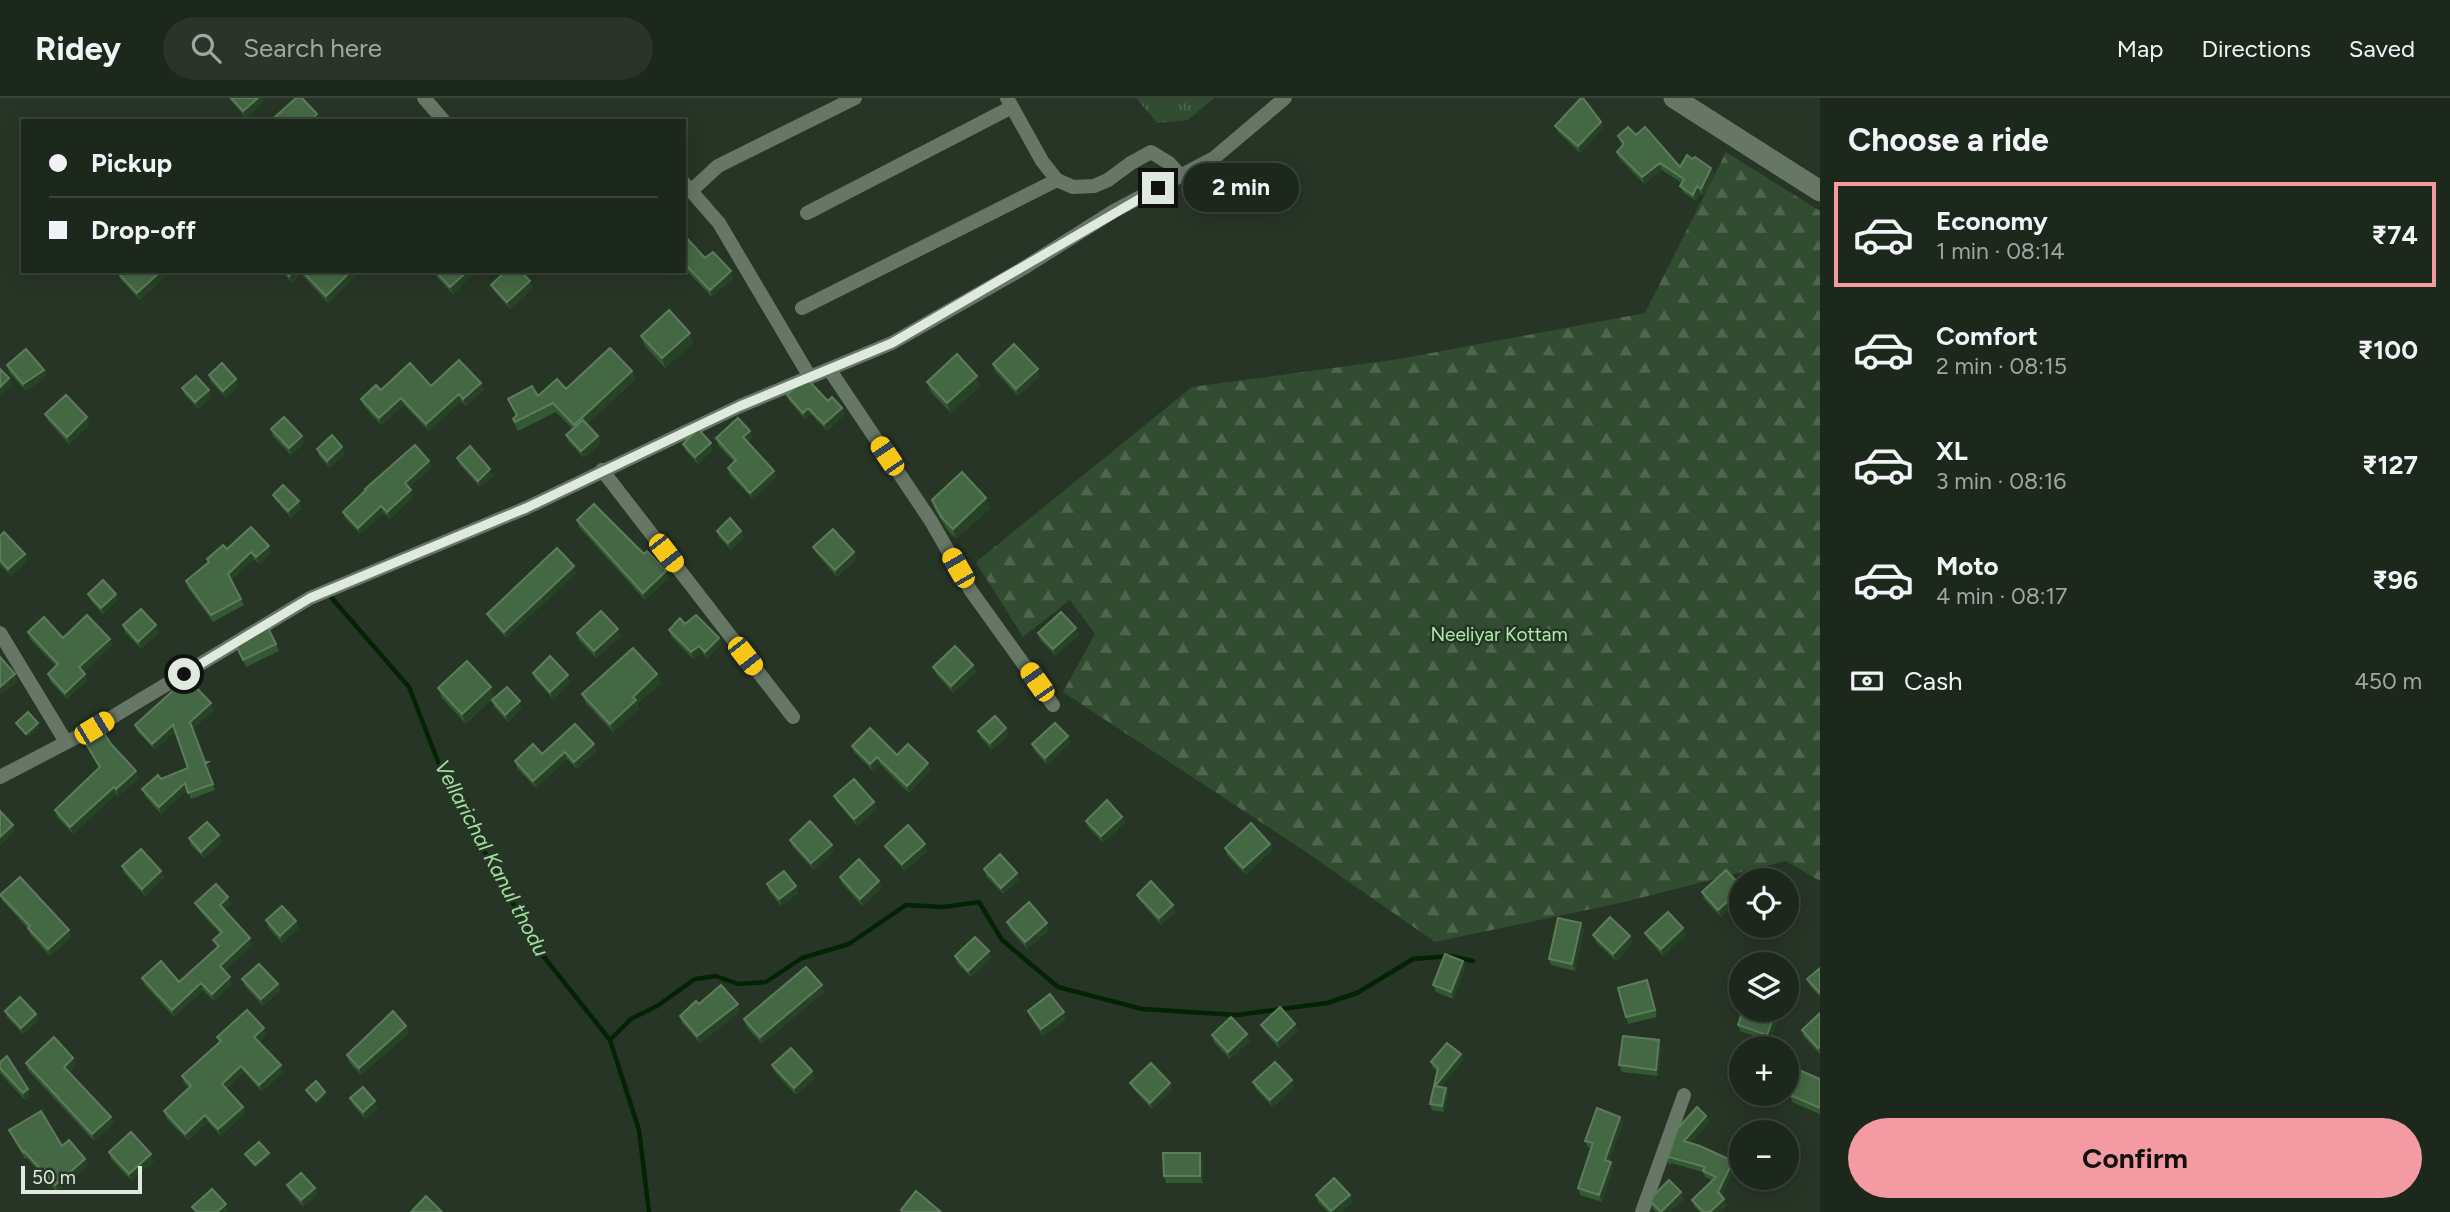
<!DOCTYPE html>
<html lang="en">
<head>
<meta charset="utf-8">
<style>
  :root { --surface:#1d281c; --page:#2a3429; --text:#f1f3f6; --muted:#a0a6a3; --line:#3b443b; --accent:#f49aa2 }
  body { margin:0; font-family:Figtree,sans-serif; background:var(--page); color:var(--text); height:100vh; display:flex; flex-direction:column; font-size:26px; white-space:nowrap }
  * { box-sizing:border-box; margin:0 }
  p { font-size:23px; color:var(--muted) }
  .icon { flex:none; width:38px; height:38px; fill:none; stroke:currentColor; stroke-width:2; stroke-linecap:round; stroke-linejoin:round }
  .map { position:relative; flex:1; overflow:hidden }
  .panel { display:flex; flex-direction:column; background:var(--surface); width:630px }
  .panel>* { flex:none }
  .top-card { position:absolute; left:21px; top:21px; width:665px; height:154px; border-radius:0px; box-shadow:0 4px 18px #0003,0 0 0 2px var(--line); display:grid; align-content:center; height:154px; padding:0 28px; background:var(--surface) }
  .tools { position:absolute; left:1729px; top:770px; display:grid; gap:14px }
  .tools a { display:grid; place-items:center; width:70px; height:70px; border-radius:50%; background:var(--surface); box-shadow:0 4px 18px #0003,0 0 0 2px var(--line); font-size:35px }
  .scale { position:absolute; left:21px; bottom:18px; width:121px; box-sizing:border-box; padding-left:7px; border:4px solid #e0e9df; border-top:0; font-size:19px; line-height:24px; white-space:nowrap; color:#e0e9df; -webkit-text-stroke:5px #273526; paint-order:stroke }
  .end { position:absolute; width:32px; height:32px; margin:-16px; border:9px solid #e0e9df; background:#111; box-shadow:0 0 0 4px #111 }
  .from { border-radius:50% }
  .bubble { position:absolute; height:49px; border-radius:24px; background:var(--surface); box-shadow:0 4px 18px #0003,0 0 0 2px var(--line); font-size:23px; font-weight:700; line-height:49px; text-align:center }
  .car { position:absolute; width:21px; height:42px; margin:-21px -10px; border-radius:9px; box-shadow:0 0 5px 2px #0007; background:linear-gradient(#f5c518 24%,#345 0 40%,#f5c518 0 76%,#345 0 86%,#f5c518 0) }
  .top-card b { display:flex; align-items:center; gap:24px; height:66px; font-size:26px }
  .top-card b+b { border-top:2px solid var(--line) }
  .top-card i { width:18px; height:18px; background:var(--text) }
  ul { padding:0; list-style:none }
  li { display:flex; align-items:center; gap:21px; height:105px; margin:0 14px 10px; padding:0 14px; border:4px solid transparent; border-radius:0px }
  li div { flex:1 }
  li b { display:block; font-size:26px }
  li em { font-style:normal; font-weight:700 }
  li.on { border-color:var(--accent) }
  li>.icon { width:63px; height:63px; stroke-width:1.5 }
  h2 { padding:0 28px; font-size:32px; line-height:84px }
  .pay { display:flex; align-items:center; gap:18px; height:77px; padding:0 28px; font-size:26px }
  .pay p { margin-inline-start:auto }
  .action { display:flex; gap:14px; margin-top:auto; padding:14px 28px }
  .action a { flex:1; height:80px; border-radius:42px; background:var(--accent); color:#111; font-size:28px; font-weight:700; line-height:80px; text-align:center }
  header { display:flex; align-items:center; gap:42px; box-sizing:border-box; height:98px; padding:0 35px; background:var(--surface); border-bottom:2px solid var(--line) }
  header strong { font-size:33px }
  nav { display:flex; gap:38px; margin-inline-start:auto; font-size:24px }
  .search { width:490px; height:63px; background:var(--page); display:flex; align-items:center; gap:18px; box-sizing:border-box; padding:0 24px; border-radius:38px; color:var(--muted); font-size:26px }
  main { display:flex; flex:1; min-height:0 }
  .map>svg:first-child { display:block }
  .forest { fill:url(#forest-firs) }
  .park { fill:url(#park-tufts) }
  .lines { fill:none; stroke-linecap:round; stroke-linejoin:round }
  .stream { stroke:#042304; stroke-width:4.5 }
  .street { stroke:#677766; stroke-width:14 }
  .secondary { stroke:#677766; stroke-width:21 }
  .wall { fill:#325931 }
  .shaded-wall { fill:#264425 }
  .building { fill:#456844; stroke:#5d7c5c; stroke-width:2 }
  .route { stroke:#e0e9df; stroke-width:9 }
  .labels { text-anchor:middle; dominant-baseline:central; stroke-width:5; stroke-linejoin:round; paint-order:stroke }
  .park-label { font-size:19px; fill:#aeeeaa; stroke:#273526 }
  .water-label { font-size:21px; font-style:italic; fill:#a2e19e; stroke:#273526 }
</style>
</head>
<body>
<header>
<strong>Ridey</strong>
<div class="search"><svg class="icon" aria-label="search" viewBox="0 0 24 24"><circle cx="10" cy="10" r="6"/><path d="M15 15l6 6"/></svg>Search here</div>
<nav><a>Map</a><a>Directions</a><a>Saved</a></nav>
</header>
<main>
<div class="map">
<svg width="1820" height="1114" viewBox="0 0 1820 1114">
  <defs>
    <pattern id="forest-firs" width="22" height="20" patternUnits="userSpaceOnUse" patternTransform="scale(1.75)"><rect width="22" height="20" fill="#324c31"/><path d="M5 1l3.5 6h-7zM16 11l3.5 6h-7z" fill="#4f664e"/></pattern>
    <pattern id="park-tufts" width="24" height="20" patternUnits="userSpaceOnUse" patternTransform="scale(1.75)"><rect width="24" height="20" fill="#324c31"/><path d="M3 7l-1-3M5 7V3M7 7l1-3M15 17l-1-3M17 17v-4M19 17l1-3" fill="none" stroke="#4f664e"/></pattern>
  </defs>
  <rect width="100%" height="100%" fill="#273526"/>
  <path class="forest" d="M1726,54L1820,113V783L1786,763L1620,805L1435,844L1303,752L1063,594L1095,536L1070,502L1023,539L976,464L1192,289L1399,261L1645,215Z"/>
  <path class="park" d="M1136,0H1214L1188,22L1157,25Z"/>
  <g class="lines">
    <path class="stream" d="M330,498L409,589L446,684L540,854L610,942L639,1032L649,1114
      M610,942L631,921L657,908L695,881L716,878L738,886L766,884L802,860L849,846L906,807L943,809L979,804L1002,842L1058,889L1142,911L1237,917L1327,905L1357,895L1413,861L1451,858L1473,863"/>
    <path class="street" d="M424,0L444,23
      M1007,0L1042,63L1057,82L1073,89L1094,88L1108,82L1131,65L1151,54L1169,65L1181,78
      M684,85L719,125L810,279
      M691,93L718,68L855,0
      M807,115L1012,9
      M802,210L1057,82
      M829,271L931,423L971,493L1053,607
      M602,372L793,619
      M0,535L66,644
      M0,679L94,630L310,500L526,410L740,308L892,245L1022,171L1114,113L1214,60L1285,0
      M1642,1114L1684,997"/>
    <path class="secondary" d="M1674,0L1820,93"/>
  </g>
  <path class="wall" d="M229,0H262L264,3L246,20Z
    M1555,28L1603,30L1580,55L1558,34Z
    M1636,37L1680,69L1692,61L1711,70L1714,77L1703,97L1700,95L1696,103L1683,94L1680,88L1682,85L1662,72L1644,86L1619,60L1617,54L1622,47L1618,38Z
    M684,137L705,160L733,180L712,199L684,170Z
    M281,173H361L328,205L301,176L292,185Z
    M433,173H473L474,176L453,196L434,176Z
    M118,175L166,178L140,202L121,182Z
    M491,187L533,190L510,211L494,193Z
    M641,238L693,245L665,270L645,248Z
    M993,266L1040,278L1018,298L995,273Z
    M7,267L44,272L46,278L26,293L9,274Z
    M632,273L635,282L587,326L598,338L601,345L584,360L569,344L566,337L573,331L556,314L518,333L516,330L513,321L516,318L508,301L538,298Z
    M209,277L236,281L238,288L226,300L211,284Z
    M977,278L980,288L951,315L931,294L927,284Z
    M481,285L483,292L466,308L461,303L429,333L404,307L381,327L364,308L361,301L381,292L431,288Z
    M182,290L211,299L198,311L185,297Z
    M787,297L828,303L842,310L844,317L827,333L811,316L805,321L790,304Z
    M45,316L90,326L69,346L48,323Z
    M271,331L302,338L304,345L291,357L273,338Z
    M716,340H752L747,344L774,373L776,379L753,401L730,377L728,370L734,364L718,347Z
    M683,346L713,352L698,366L685,352Z
    M317,351L345,356L330,370L319,358Z
    M457,360L490,371L493,378L480,389L460,367Z
    M429,363L432,369L409,390L413,399L390,421L384,415L360,436L345,420L343,414L366,393L365,391Z
    M273,397L301,410L291,420L276,403Z
    M932,402L990,410L956,441L946,430L935,412Z
    M577,422L669,480L645,502L579,429Z
    M717,433H741L744,439L731,452L719,439Z
    M0,438L25,456L27,463L11,478L0,466Z
    M813,449L854,454L857,460L837,479L816,455Z
    M227,451L271,455L259,466L254,461L231,482L244,507L213,524L188,490L186,483L208,465L207,461Z
    M576,475L506,540L490,522L487,516Z
    M88,496L118,502L103,516L91,503Z
    M685,526L719,540L721,546L707,561L702,554L693,561L671,538L669,532Z
    M123,527L159,534L141,551L125,534Z
    M1076,530L1078,537L1056,558L1040,542L1038,535Z
    M28,534L63,540L110,541L112,547L84,574L87,582L67,601L50,583L48,576L56,568L30,541Z
    M577,535L621,538L596,560L579,542Z
    M276,546L279,553L246,569L236,547Z
    M973,567L976,574L953,595L936,576L933,569Z
    M533,575L570,584L553,601L535,581Z
    M661,585L637,606L639,611L613,634L585,604L582,596Z
    M438,590L494,599L466,626L442,600Z
    M492,602L522,610L508,624L494,609Z
    M211,605L213,612L193,631L205,664L210,670L208,673L215,692L191,701L187,692L161,716L145,698L142,691L161,681L188,670L175,634L155,652L137,633L135,627Z
    M978,633L1009,637L992,652L981,640Z
    M1068,638L1070,645L1047,667L1035,653L1032,646Z
    M82,639L111,646L139,680L118,698L116,696L73,736L57,719L55,712L99,670L85,646Z
    M852,648L897,657L931,672L909,695L880,666L873,673L854,654Z
    M596,653L577,671L567,661L536,690L517,670L515,663L542,656Z
    M834,698L874,704L877,711L857,728L837,704Z
    M1122,719L1125,725L1103,745L1088,729L1086,723Z
    M219,737L222,744L204,760L191,747L189,740Z
    M790,742L834,753L814,772L792,748Z
    M1270,746L1272,752L1246,777L1227,757L1225,750Z
    M885,748L927,753L905,773L888,754Z
    M122,768L161,773L164,780L145,798L124,775Z
    M984,771L1017,775L1019,782L1003,796L986,778Z
    M840,779L879,783L882,790L862,808L842,785Z
    M767,786L798,795L781,808L769,793Z
    M1741,788V800L1721,819L1704,801L1702,794Z
    M0,797L69,832L71,839L50,858L30,836L28,831L3,803Z
    M1137,797L1173,807L1175,814L1161,827L1140,803Z
    M195,805L231,806L224,812L252,847L224,873L232,886L214,903L203,892L174,919L145,887L142,880L179,884L217,850L213,842L220,836L198,811Z
    M266,822L299,830L282,845L268,829Z
    M1007,824L1049,832L1027,851L1009,830Z
    M1581,825L1584,832L1575,873L1551,867L1549,861Z
    M1645,835L1686,837L1663,858L1648,841Z
    M1593,837L1630,838L1633,845L1616,863L1596,844Z
    M989,853L991,860L971,879L957,865L955,858Z
    M1463,863L1465,869L1453,901L1436,894L1433,887Z
    M1820,870V899L1810,888L1807,881Z
    M242,881L278,886L280,893L263,908L245,888Z
    M822,887L824,894L762,946L746,928L744,921Z
    M1650,889L1657,919L1628,926L1626,919Z
    M699,906L740,913L700,945L682,925L680,918Z
    M1781,912L1770,944L1740,933L1738,927Z
    M5,913L36,916L38,923L23,936L7,919Z
    M1028,913L1066,921L1043,938L1030,919Z
    M1820,915V956L1804,939L1802,932Z
    M1295,926L1298,933L1279,950L1264,933L1261,927Z
    M264,930L266,937L259,944L283,974L262,994L244,974L226,991L243,1009L245,1015L221,1038L208,1024L188,1042L166,1020L164,1013L189,990L184,985L182,978L219,944L217,939Z
    M409,935L361,977L349,964L347,957Z
    M1247,936L1250,943L1230,961L1214,944L1212,937Z
    M1661,949L1658,978L1622,974L1619,967Z
    M1461,956L1463,962L1441,989L1446,990L1448,996L1444,1014L1432,1012L1430,1006L1437,973L1433,970L1431,964Z
    M0,964L30,998L25,1002L0,975Z
    M26,965L76,967L69,974L111,1019L114,1025L94,1043L28,972Z
    M772,967L812,973L815,980L796,997L775,974Z
    M1820,981V1016L1792,1004L1790,997Z
    M1253,984L1294,989L1273,1009L1255,990Z
    M1130,985L1173,992L1152,1011L1133,991Z
    M350,1000L378,1010L365,1021L353,1007Z
    M1706,1018L1709,1024L1690,1045L1735,1069L1721,1098L1727,1107L1719,1114H1700L1694,1108L1692,1102L1712,1082L1705,1079L1703,1074L1671,1065L1669,1067L1667,1061Z
    M1620,1019L1623,1025L1609,1063L1613,1070L1602,1104L1580,1097L1578,1090L1591,1051L1588,1049L1585,1043Z
    M9,1032L62,1048L85,1061L88,1067L57,1094L27,1060L25,1061L12,1039Z
    M109,1054L154,1063L132,1083L111,1061Z
    M1203,1062V1085H1166L1164,1078Z
    M287,1087L315,1090L317,1097L303,1109L290,1094Z
    M1316,1097H1350L1352,1104L1341,1114H1328L1318,1104Z
    M1684,1101L1670,1114H1656L1653,1111L1651,1104Z"/>
  <path class="shaded-wall" d="M258,0H262L264,3L246,20L243,13Z
    M317,16L319,23H310Z
    M1601,24L1603,30L1580,55L1578,48Z
    M1660,65L1662,72L1644,86L1642,79Z
    M1711,70L1714,77L1703,97L1701,91Z
    M1697,88L1700,95L1696,103L1693,97Z
    M161,173H164L166,178L140,202L137,195Z
    M294,173H300L301,176L292,185L289,178Z
    M351,173H361L328,205L326,198Z
    M468,173H473L474,176L453,196L450,189Z
    M731,173L733,180L712,199L710,192Z
    M530,183L533,190L510,211L507,204Z
    M690,235L693,245L665,270L662,260Z
    M1038,271L1040,278L1018,298L1016,291Z
    M44,272L46,278L26,293L23,286Z
    M632,273L635,282L577,335L574,327Z
    M977,278L980,288L951,315L947,305Z
    M9,280L12,287L0,298V289Z
    M236,281L238,288L226,300L223,293Z
    M481,285L483,292L466,308L463,301Z
    M209,292L211,299L198,311L195,304Z
    M459,296L461,303L429,333L426,326Z
    M401,300L404,307L381,327L379,320Z
    M808,310L811,316L805,321L803,315Z
    M842,310L844,317L827,333L824,326Z
    M87,319L90,326L69,346L67,339Z
    M750,333L752,340L745,346L743,339Z
    M302,338L304,345L291,357L289,350Z
    M598,338L601,345L584,360L581,353Z
    M711,345L713,352L698,366L695,359Z
    M342,349L345,356L330,370L327,363Z
    M429,363L432,369L407,392L405,385Z
    M490,371L493,378L480,389L478,383Z
    M774,373L776,379L753,401L750,395Z
    M411,392L413,399L390,421L387,414Z
    M986,400L990,410L956,441L953,431Z
    M299,403L301,410L291,420L288,413Z
    M381,408L384,415L360,436L358,430Z
    M741,433L744,439L731,452L728,445Z
    M269,448L271,455L259,466L256,459Z
    M251,454L254,461L230,483L228,476Z
    M854,454L857,460L837,479L835,472Z
    M25,456L27,463L11,478L8,471Z
    M574,468L576,475L506,540L504,534Z
    M666,473L669,480L645,502L643,495Z
    M116,496L118,502L103,516L101,510Z
    M156,527L159,534L141,551L138,544Z
    M1076,530L1078,537L1056,558L1053,551Z
    M618,531L621,538L596,560L594,553Z
    M719,540L721,546L707,561L705,554Z
    M110,541L112,547L82,576L79,569Z
    M699,548L702,554L693,561L691,554Z
    M973,567L976,574L953,595L951,588Z
    M15,576L18,583L0,598V589Z
    M85,576L87,582L67,601L65,595Z
    M657,576L661,585L637,606L639,611L613,634L610,626L633,599Z
    M568,577L570,584L553,601L550,594Z
    M491,589L494,599L466,626L462,616Z
    M520,603L522,610L508,624L505,617Z
    M211,605L213,612L193,631L190,624Z
    M38,625L39,629L28,640L26,636Z
    M173,627L175,634L155,652L152,646Z
    M1006,630L1009,637L992,652L990,645Z
    M1068,638L1070,645L1047,667L1045,660Z
    M594,646L596,653L577,671L574,664Z
    M565,654L567,661L536,690L533,683Z
    M877,659L880,666L873,673L870,666Z
    M208,664L210,670L208,673L205,666Z
    M928,665L931,672L909,695L907,688Z
    M136,673L139,680L118,698L116,691Z
    M185,685L187,692L161,716L159,709Z
    M114,689L116,696L73,736L70,729Z
    M874,704L877,711L857,728L854,721Z
    M1122,719L1125,725L1103,745L1101,738Z
    M13,727L15,734L0,748V739Z
    M219,737L222,744L204,760L201,754Z
    M925,746L927,753L905,773L902,766Z
    M1270,746L1272,752L1246,777L1243,770Z
    M832,747L834,753L814,772L811,765Z
    M161,773L164,780L145,798L142,791Z
    M1017,775L1019,782L1003,796L1001,790Z
    M879,783L882,790L862,808L860,801Z
    M796,788L798,795L781,808L779,801Z
    M1741,791V800L1721,819L1718,812Z
    M228,799L231,806L222,814L220,807Z
    M1173,807L1175,814L1161,827L1159,820Z
    M296,823L299,830L282,845L280,838Z
    M1047,825L1049,832L1027,851L1025,844Z
    M1581,825L1584,832L1575,873L1572,866Z
    M1683,830L1686,837L1663,858L1661,851Z
    M69,832L71,839L50,858L48,851Z
    M1630,838L1633,845L1616,863L1613,856Z
    M250,840L252,847L222,875L220,868Z
    M989,853L991,860L971,879L968,873Z
    M1463,863L1465,869L1453,901L1451,894Z
    M230,879L232,886L214,903L212,896Z
    M201,885L203,892L174,919L172,912Z
    M278,886L280,893L263,908L261,901Z
    M822,887L824,894L762,946L760,939Z
    M738,906L740,913L700,945L697,938Z
    M1776,912H1781L1770,944L1767,937Z
    M1064,914L1066,921L1043,938L1041,931Z
    M36,916L38,923L23,936L21,930Z
    M1295,926L1298,933L1279,950L1277,943Z
    M406,928L409,935L361,977L359,970Z
    M264,930L266,937L257,946L254,939Z
    M1247,936L1250,943L1230,961L1228,954Z
    M1659,942L1661,949L1658,978L1656,972Z
    M1461,956L1463,962L1438,993L1435,988Z
    M73,960L76,967L66,976L64,969Z
    M281,967L283,974L262,994L259,987Z
    M241,968L244,974L224,992L222,986Z
    M812,973L815,980L796,997L794,990Z
    M1292,982L1294,989L1273,1009L1270,1002Z
    M1170,985L1173,992L1152,1011L1150,1005Z
    M1446,990L1448,996L1444,1014L1442,1008Z
    M28,991L30,998L25,1002L23,995Z
    M325,994L327,997L317,1006L316,1003Z
    M375,1003L378,1010L365,1021L363,1014Z
    M243,1009L245,1015L221,1038L218,1031Z
    M205,1017L208,1024L188,1042L185,1036Z
    M1706,1018L1709,1024L1686,1049L1684,1043Z
    M111,1019L114,1025L94,1043L92,1036Z
    M1620,1019L1623,1025L1607,1068L1605,1062Z
    M269,1055L270,1058L256,1070L255,1067Z
    M1200,1055L1203,1062V1085L1200,1078Z
    M151,1056L154,1063L132,1083L129,1076Z
    M85,1061L88,1067L57,1094L55,1087Z
    M1733,1063L1735,1069L1720,1100L1718,1094Z
    M1611,1064L1613,1070L1602,1104L1599,1097Z
    M315,1090L317,1097L303,1109L301,1102Z
    M1681,1094L1684,1101L1670,1114H1661Z
    M1350,1097L1352,1104L1341,1114H1332Z
    M1724,1101L1727,1107L1719,1114H1710Z
    M226,1106L228,1113L227,1114H217Z"/>
  <path class="building" d="M231,0H258L243,13Z
    M296,0H302L317,16L310,23H278L275,19Z
    M1581,0H1583L1601,24L1578,48L1555,28Z
    M1628,29L1636,37L1645,29L1680,69L1687,57L1692,61L1695,59L1711,70L1701,91L1697,88L1693,97L1680,88L1684,81L1660,65L1642,79L1617,54L1624,46L1618,38Z
    M684,137L705,160L713,154L731,173L710,192L684,165Z
    M121,173H161L137,195L118,175Z
    M285,173H294L289,178Z
    M302,173H351L326,198Z
    M435,173H468L450,189Z
    M506,173H521L530,183L507,204L491,187Z
    M669,212L690,235L662,260L641,238Z
    M1014,246L1038,271L1016,291L993,266Z
    M610,250L632,273L574,327L553,305L515,324L513,321L517,317L508,301L532,288L538,298L557,281L566,291Z
    M26,251L44,272L23,286L7,267Z
    M957,256L977,278L947,305L927,284Z
    M459,262L481,285L463,301L459,296L426,326L401,300L379,320L361,301L376,287L381,292L410,265L431,288Z
    M222,265L236,281L223,293L209,277Z
    M0,271L9,280L0,289Z
    M196,278L209,292L195,304L182,290Z
    M808,282L828,303L832,299L842,310L824,326L808,310L803,315L787,297L799,286Z
    M66,297L87,319L67,339L45,316Z
    M284,319L302,338L289,350L271,331Z
    M738,320L750,333L743,339L774,373L750,395L728,370L736,362L716,340Z
    M583,322L598,338L581,353L566,337Z
    M698,331L711,345L695,359L683,346Z
    M332,337L342,349L327,363L317,351Z
    M415,347L429,363L405,385L411,392L387,414L381,408L358,430L343,414L366,392L365,391Z
    M470,348L490,371L478,383L457,360Z
    M962,374L986,400L953,431L942,420L932,402Z
    M283,387L299,403L288,413L273,397Z
    M594,406L644,456L647,453L666,473L643,495L577,422Z
    M730,420L741,433L728,445L717,433Z
    M251,429L269,448L256,459L251,454L228,476L241,501L211,517L186,483L209,464L207,461L223,447L227,451Z
    M833,431L854,454L835,472L813,449Z
    M4,434L25,456L8,471L0,462V438Z
    M557,450L574,468L504,534L487,516Z
    M103,482L116,496L101,510L88,496Z
    M141,511L156,527L138,544L123,527Z
    M601,513L618,531L594,553L577,535Z
    M1061,514L1076,530L1053,551L1038,535Z
    M87,517L110,541L79,569L85,576L65,595L48,576L58,566L28,534L44,519L63,540Z
    M696,517L719,540L705,554L699,548L691,554L669,532L680,520L685,526Z
    M268,530L276,546L243,562L236,547Z
    M955,548L973,567L951,588L933,569Z
    M633,550L657,576L633,599L636,602L610,626L582,596Z
    M550,558L568,577L550,594L533,575Z
    M0,559L15,576L0,589Z
    M467,563L491,589L462,616L438,590Z
    M187,580L211,605L190,624L205,664H208L205,666L213,686L188,695L185,685L159,709L142,691L158,677L161,681L188,670L173,627L152,646L135,627Z
    M507,589L520,603L505,617L492,602Z
    M28,614L38,625L26,636L16,625Z
    M995,618L1006,630L990,645L978,633Z
    M1055,625L1068,638L1045,660L1032,646Z
    M575,626L594,646L574,664L565,654L533,683L515,663L533,646L542,656Z
    M100,629L111,646L136,673L116,691L114,689L70,729L55,712L100,669L82,639Z
    M870,630L897,657L908,646L928,665L907,688L877,659L870,666L852,648Z
    M854,681L874,704L854,721L834,698Z
    M1107,702L1122,719L1101,738L1086,723Z
    M0,713L13,727L0,739Z
    M810,723L832,747L811,765L790,742Z
    M207,724L219,737L201,754L189,740Z
    M1251,725L1270,746L1243,770L1225,750Z
    M908,727L925,746L902,766L885,748Z
    M141,751L161,773L142,791L122,768Z
    M1000,756L1017,775L1001,790L984,771Z
    M859,761L879,783L860,801L840,779Z
    M1726,772L1741,788V791L1718,812L1702,794Z
    M784,773L796,788L779,801L767,786Z
    M20,779L69,832L48,851L28,830L30,828L0,797Z
    M1151,783L1173,807L1159,820L1137,797Z
    M216,786L228,799L220,807L250,840L220,868L230,879L212,896L201,885L172,912L142,880L161,863L179,884L219,848L213,842L222,834L195,805Z
    M1029,804L1047,825L1025,844L1007,824Z
    M282,808L296,823L280,838L266,822Z
    M1668,814L1683,830L1661,851L1645,835Z
    M1610,819L1630,838L1613,856L1593,837Z
    M1558,820L1581,825L1572,866L1549,861Z
    M975,839L989,853L968,873L955,858Z
    M1445,856L1463,863L1451,894L1433,887Z
    M259,866L278,886L261,901L242,881Z
    M806,869L822,887L760,939L744,921Z
    M1820,870V895L1807,881Z
    M1647,882L1655,912L1626,919L1618,890Z
    M721,887L738,906L697,938L680,918L696,903L699,906Z
    M1050,896L1064,914L1041,931L1028,913Z
    M20,899L36,916L21,930L5,913Z
    M1280,909L1295,926L1277,943L1261,927Z
    M247,912L264,930L254,939L281,967L259,987L241,968L222,986L243,1009L218,1031L205,1017L185,1036L164,1013L191,988L182,978L221,943L217,939Z
    M1743,912H1776L1767,937L1738,927Z
    M393,913L406,928L359,970L347,957Z
    M1820,915V949L1818,950L1802,932Z
    M1231,919L1247,936L1228,954L1212,937Z
    M1623,938L1659,942L1656,972L1619,967Z
    M54,939L73,960L64,969L111,1019L92,1036L26,965Z
    M1447,945L1461,956L1435,988L1446,990L1442,1008L1430,1006L1438,970L1431,964Z
    M791,950L812,973L794,990L772,967Z
    M7,958L28,991L23,995L0,970V964Z
    M1275,964L1292,982L1270,1002L1253,984Z
    M1151,965L1170,985L1150,1005L1130,985Z
    M1799,972L1820,981V1010L1790,997Z
    M316,983L325,994L316,1003L306,992Z
    M363,989L375,1003L363,1014L350,1000Z
    M1697,1009L1706,1018L1684,1043L1700,1048L1733,1063L1718,1094L1724,1101L1710,1114H1703L1692,1102L1716,1079L1703,1073L1705,1069L1669,1059L1667,1061L1678,1030Z
    M1597,1010L1620,1019L1605,1062L1611,1064L1599,1097L1578,1090L1593,1045L1585,1043Z
    M41,1013L62,1048L69,1042L85,1061L55,1087L24,1053L23,1054L9,1032Z
    M131,1034L151,1056L129,1076L109,1054Z
    M259,1044L269,1055L255,1067L245,1056Z
    M1163,1055H1200V1078H1164Z
    M301,1075L315,1090L301,1102L287,1087Z
    M1334,1080L1350,1097L1331,1113L1316,1097Z
    M1669,1082L1681,1094L1661,1114L1651,1104L1653,1098Z
    M212,1091L226,1106L217,1114H197L192,1109Z
    M916,1093L941,1114H903L901,1112Z
    M426,1098L442,1114H411Z"/>
  <g class="lines">
    <path class="route" d="M184,576L310,500L526,410L740,308L892,245L1158,90"/>
  </g>
  <g class="labels">
    <g class="park-label">
      <text x="1499" y="536">Neeliyar Kottam</text>
    </g>
    <g class="water-label">
      <text transform="translate(492 760) rotate(62)">Vellarichal Kanul thodu</text>
    </g>
  </g>
</svg>
<div class="tools">
<a><svg class="icon" aria-label="locate" viewBox="0 0 24 24"><circle cx="12" cy="12" r="6"/><path d="M12 2v4M12 18v4M2 12h4M18 12h4"/></svg></a>
<a><svg class="icon" aria-label="layers" viewBox="0 0 24 24"><path d="M12 4l9 5-9 5-9-5zM3 14l9 5 9-5"/></svg></a>
<a>+</a>
<a>−</a>
</div>
<div class="scale">50 m</div>
<i class="end from" style="left:184px;top:576px"></i>
<i class="end" style="left:1158px;top:90px"></i>
<div class="bubble" style="left:1183px;top:65px;width:116px">2 min</div>
<i class="car" style="left:887px;top:358px;rotate:326deg"></i>
<i class="car" style="left:666px;top:455px;rotate:142deg"></i>
<i class="car" style="left:958px;top:470px;rotate:330deg"></i>
<i class="car" style="left:745px;top:558px;rotate:142deg"></i>
<i class="car" style="left:1037px;top:584px;rotate:325deg"></i>
<i class="car" style="left:94px;top:630px;rotate:59deg"></i>
<div class="top-card">
<b><i class="from"></i>Pickup</b>
<b><i></i>Drop-off</b>
</div>
</div>
<section class="panel">
<h2>Choose a ride</h2>
<ul>
<li class="on"><svg class="icon" aria-label="car" viewBox="0 0 24 24"><path d="M5 17H2v-5l4-1 3-4h7l3 4 3 1v5h-3M9 17h6M6 11h13"/><circle cx="7" cy="17" r="2"/><circle cx="17" cy="17" r="2"/></svg><div><b>Economy</b><p>1 min · 08:14</p></div><em>₹74</em></li>
<li><svg class="icon" aria-label="car" viewBox="0 0 24 24"><path d="M5 17H2v-5l4-1 3-4h7l3 4 3 1v5h-3M9 17h6M6 11h13"/><circle cx="7" cy="17" r="2"/><circle cx="17" cy="17" r="2"/></svg><div><b>Comfort</b><p>2 min · 08:15</p></div><em>₹100</em></li>
<li><svg class="icon" aria-label="car" viewBox="0 0 24 24"><path d="M5 17H2v-5l4-1 3-4h7l3 4 3 1v5h-3M9 17h6M6 11h13"/><circle cx="7" cy="17" r="2"/><circle cx="17" cy="17" r="2"/></svg><div><b>XL</b><p>3 min · 08:16</p></div><em>₹127</em></li>
<li><svg class="icon" aria-label="car" viewBox="0 0 24 24"><path d="M5 17H2v-5l4-1 3-4h7l3 4 3 1v5h-3M9 17h6M6 11h13"/><circle cx="7" cy="17" r="2"/><circle cx="17" cy="17" r="2"/></svg><div><b>Moto</b><p>4 min · 08:17</p></div><em>₹96</em></li>
</ul>
<div class="pay"><svg class="icon" aria-label="cash" viewBox="0 0 24 24"><path d="M3 7h18v10H3z"/><circle cx="12" cy="12" r="2"/></svg>Cash<p>450 m</p></div>
<div class="action"><a>Confirm</a></div>
</section>
</main>
</body>
</html>
